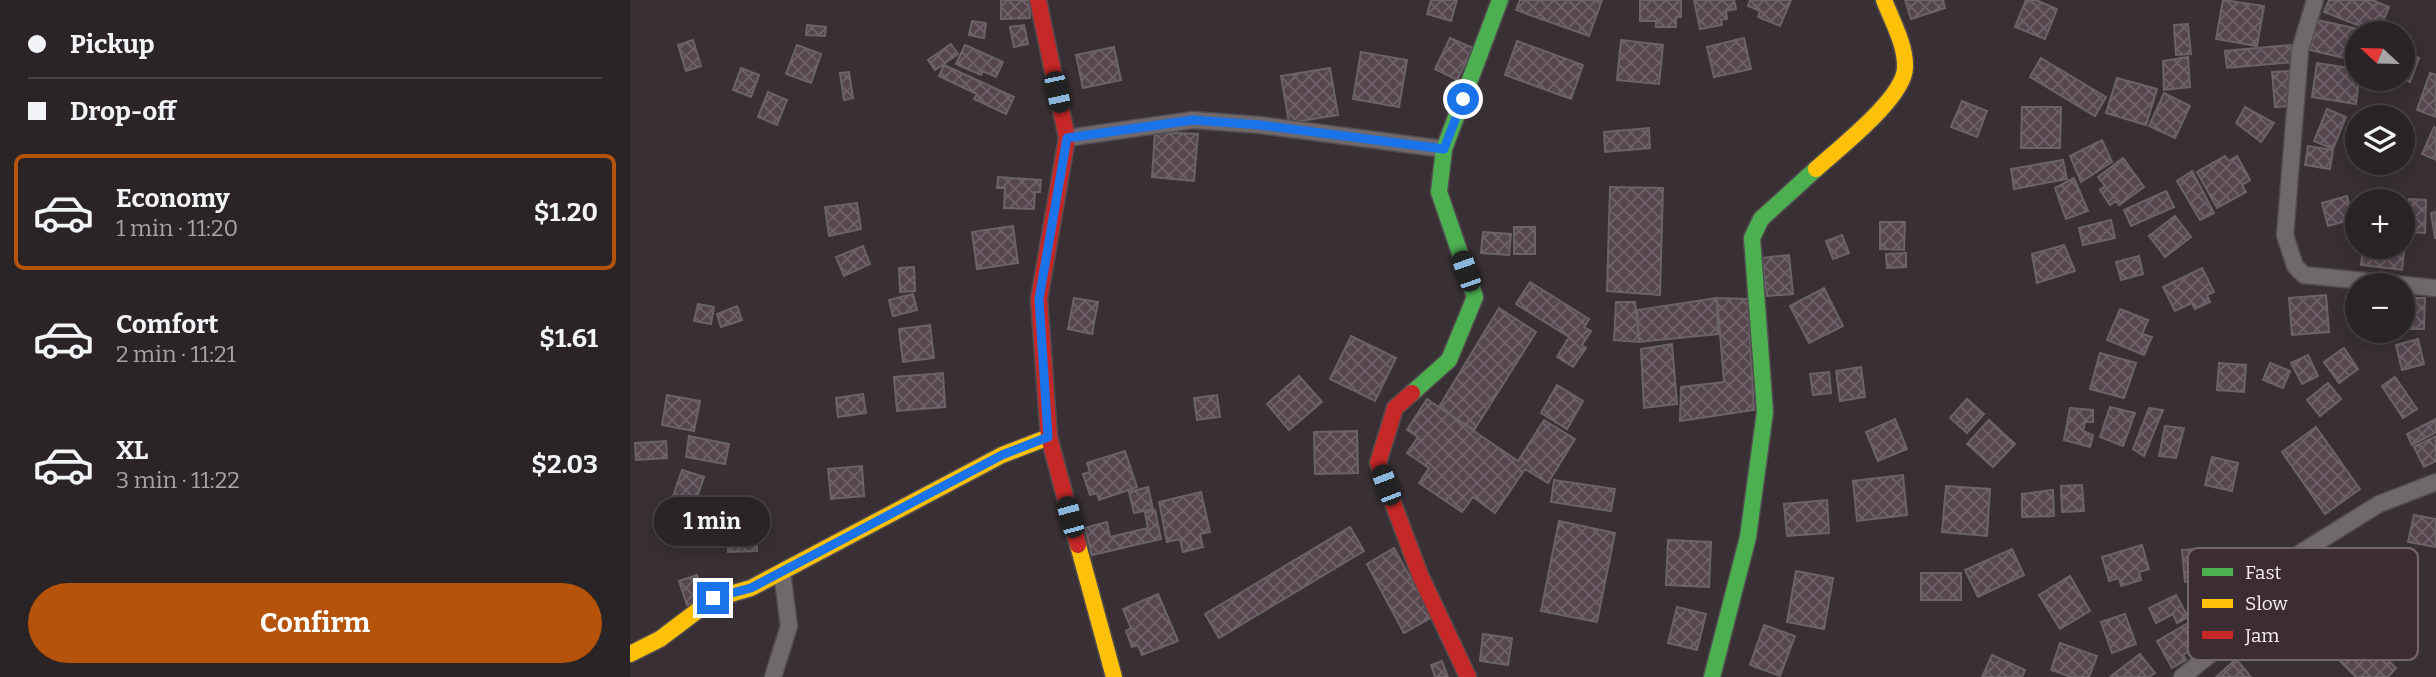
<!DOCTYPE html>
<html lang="en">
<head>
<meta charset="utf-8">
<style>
  :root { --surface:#2a2427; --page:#363033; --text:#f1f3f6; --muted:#a5a4a7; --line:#464144; --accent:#b45309 }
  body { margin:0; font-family:Bitter,serif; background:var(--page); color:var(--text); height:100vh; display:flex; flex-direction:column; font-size:26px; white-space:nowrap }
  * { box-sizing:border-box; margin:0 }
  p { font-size:23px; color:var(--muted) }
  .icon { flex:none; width:38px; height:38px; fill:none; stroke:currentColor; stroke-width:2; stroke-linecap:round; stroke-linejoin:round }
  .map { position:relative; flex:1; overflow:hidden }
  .drawer { display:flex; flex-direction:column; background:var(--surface); width:630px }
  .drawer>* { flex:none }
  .guide { display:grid; align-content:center; height:154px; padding:0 28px; background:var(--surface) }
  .needle { width:46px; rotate:292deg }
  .fabs { position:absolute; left:1715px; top:21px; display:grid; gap:14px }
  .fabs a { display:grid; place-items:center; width:70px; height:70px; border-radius:50%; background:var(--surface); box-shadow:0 4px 18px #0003,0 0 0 2px var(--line); font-size:35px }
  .end { position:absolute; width:32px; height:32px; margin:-16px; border:9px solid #1a73e8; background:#fff; box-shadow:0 0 0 4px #fff }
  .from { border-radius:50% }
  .bubble { position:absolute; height:49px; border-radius:24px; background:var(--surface); box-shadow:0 4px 18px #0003,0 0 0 2px var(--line); font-size:23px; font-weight:700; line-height:49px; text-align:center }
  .car { position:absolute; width:21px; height:42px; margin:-21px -10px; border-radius:9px; box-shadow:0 0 5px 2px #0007; background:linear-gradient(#222 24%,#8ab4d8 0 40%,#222 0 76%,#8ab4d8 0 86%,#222 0) }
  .guide b { display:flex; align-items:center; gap:24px; height:66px; font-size:26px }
  .guide b+b { border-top:2px solid var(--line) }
  .guide i { width:18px; height:18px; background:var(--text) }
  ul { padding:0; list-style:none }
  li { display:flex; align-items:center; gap:21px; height:116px; margin:0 14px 10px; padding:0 14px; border:4px solid transparent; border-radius:10px }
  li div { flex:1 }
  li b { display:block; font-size:26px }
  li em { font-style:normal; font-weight:700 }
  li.selected { border-color:var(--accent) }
  li>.icon { width:63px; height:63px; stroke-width:1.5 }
  .primary-button { display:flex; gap:14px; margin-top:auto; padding:14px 28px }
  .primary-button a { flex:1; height:80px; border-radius:42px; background:var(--accent); color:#fff; font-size:28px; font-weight:700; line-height:80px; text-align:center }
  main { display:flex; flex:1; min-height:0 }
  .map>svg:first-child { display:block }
  .building { fill:url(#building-cross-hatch); stroke:#6b6367; stroke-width:2 }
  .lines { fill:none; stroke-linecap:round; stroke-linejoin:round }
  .street-casing { stroke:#534c4f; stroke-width:19 }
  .fast-casing { stroke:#534c4f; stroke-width:19 }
  .slow-casing { stroke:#534c4f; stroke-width:19 }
  .jam-casing { stroke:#534c4f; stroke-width:19 }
  .street { stroke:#70696c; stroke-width:16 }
  .fast { stroke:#4caf50; stroke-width:16 }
  .slow { stroke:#ffc107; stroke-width:16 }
  .jam { stroke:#c62828; stroke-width:16 }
  .route { stroke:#1a73e8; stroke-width:9 }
  .key { fill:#3c2c34; stroke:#75666e; stroke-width:2 }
  .key-label { font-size:19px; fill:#f9eff4 }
</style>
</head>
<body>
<main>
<section class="drawer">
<div class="guide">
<b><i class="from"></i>Pickup</b>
<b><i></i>Drop-off</b>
</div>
<ul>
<li class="selected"><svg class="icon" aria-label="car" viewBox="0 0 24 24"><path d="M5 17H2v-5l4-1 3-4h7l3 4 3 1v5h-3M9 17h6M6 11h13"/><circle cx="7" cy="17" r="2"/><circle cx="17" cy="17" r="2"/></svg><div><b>Economy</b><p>1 min · 11:20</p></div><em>$1.20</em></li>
<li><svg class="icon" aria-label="car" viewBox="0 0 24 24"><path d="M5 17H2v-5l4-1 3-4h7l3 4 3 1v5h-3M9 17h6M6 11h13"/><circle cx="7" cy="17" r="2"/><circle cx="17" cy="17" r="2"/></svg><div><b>Comfort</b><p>2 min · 11:21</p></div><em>$1.61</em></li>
<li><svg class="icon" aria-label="car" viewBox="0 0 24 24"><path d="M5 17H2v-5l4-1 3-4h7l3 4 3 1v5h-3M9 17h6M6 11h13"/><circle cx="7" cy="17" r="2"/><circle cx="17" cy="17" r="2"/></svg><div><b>XL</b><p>3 min · 11:22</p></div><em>$2.03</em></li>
</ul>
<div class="primary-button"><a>Confirm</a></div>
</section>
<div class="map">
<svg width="1806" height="677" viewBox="0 0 1806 677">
  <defs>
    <pattern id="building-cross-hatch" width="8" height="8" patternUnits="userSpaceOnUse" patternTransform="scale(1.75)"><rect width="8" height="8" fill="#56474f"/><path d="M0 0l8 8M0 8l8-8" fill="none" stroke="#6f6269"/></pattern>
  </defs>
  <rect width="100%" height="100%" fill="#383034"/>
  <path class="building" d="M371,0H399L400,18L371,19Z
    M801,0H827L821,21L797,14Z
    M890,0H972L959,36L886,10Z
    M1010,0H1051V17H1046V27H1026V21H1010Z
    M1064,0H1104L1106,9L1096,11L1097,19L1091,20L1092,25L1070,29Z
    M1120,0H1161L1150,26L1128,17L1130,11L1118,6Z
    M1275,0H1313L1315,8L1281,19Z
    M1396,0H1406L1427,9L1415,39L1385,27Z
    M1593,0L1634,6L1627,46L1586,39Z
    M1699,0H1742L1759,7L1748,33L1694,12Z
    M1687,20L1742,32L1727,33V61L1680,50Z
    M342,21L356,23L354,38L339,35Z
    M1558,24L1561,54L1546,55L1544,25Z
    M177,25L196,27L195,36L176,35Z
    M394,25L398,44L384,47L380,27Z
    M820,38L843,48L827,80L805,69Z
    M1114,38L1121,69L1084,77L1077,47Z
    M63,40L71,66L56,71L48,45Z
    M991,40L1033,45L1029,84L987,80Z
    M887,41L953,65L941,99L875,75Z
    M321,44L328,54L305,70L298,60Z
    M167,45L191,54L181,83L156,74Z
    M335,45L373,62L366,77L353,71L351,75L326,64Z
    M1662,45L1664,62L1597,68L1595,51Z
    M484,47L491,80L453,88L446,55Z
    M1773,51L1789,58L1780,82L1771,79H1773Z
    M731,52L777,60L769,107L723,99Z
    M1558,57L1560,87L1534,90L1533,61Z
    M1411,58L1476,97L1465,116L1400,77Z
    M1687,63L1727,69V79H1729L1726,104L1682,97Z
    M314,65L384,97L376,114L344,99L347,94L309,76Z
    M111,68L129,75L121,97L103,90Z
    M700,68L708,115L659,123L651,76Z
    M1659,71L1661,106L1645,107L1642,72Z
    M219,72L223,98L214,100L210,73Z
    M1800,73L1806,75V117L1787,110Z
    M1487,78L1527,89L1516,125L1476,113Z
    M138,92L157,100L147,125L128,117Z
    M1534,93L1560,106L1545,138L1519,126Z
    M1332,101L1357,111L1347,137L1321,127Z
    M1392,107H1431L1430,148H1391Z
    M1615,107L1644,123L1631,142L1606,123Z
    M1697,109L1716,117L1703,149L1684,141Z
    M1804,127L1806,128V160L1792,154Z
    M1019,128L1020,148L975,152L974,132Z
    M525,132L568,134L564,181L522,177Z
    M1472,140L1482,162L1451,182L1440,156Z
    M1678,146L1703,150L1700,169L1675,165Z
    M1595,156L1599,161L1607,156L1620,180L1612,185L1616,192L1587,208L1567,172Z
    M1493,158L1514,187L1489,205L1486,201L1480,205L1470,190L1475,186L1468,177Z
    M1433,160L1437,179L1384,189L1381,169Z
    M1562,171L1584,213L1570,220L1547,181Z
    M368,177L411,180L410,192H405L404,209L374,208L375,188H367Z
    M1444,178L1458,211L1436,219L1425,188Z
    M980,187L1033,188L1030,295L977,291Z
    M1536,191L1544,207L1501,226L1494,210Z
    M1717,196L1723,219L1698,226L1692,203Z
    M1779,199L1796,200L1795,233L1775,232L1773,237V205H1779Z
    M227,203L231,229L199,236L195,207Z
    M1806,212V238H1805L1801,213Z
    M1545,216L1561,237L1535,257L1519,236Z
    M1481,220L1485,238L1453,245L1449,228Z
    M1250,222H1275L1274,250L1250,249Z
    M383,226L388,263L347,269L342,232Z
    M884,227H905V254H884Z
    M853,232L881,234L879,255L851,253Z
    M1212,235L1219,253L1203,259L1196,241Z
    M1434,245L1445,271L1407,283L1402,254Z
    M233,246L240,264L214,276L206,257Z
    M1733,247L1774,252L1772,270L1731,265Z
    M1276,253V267L1257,268L1256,254Z
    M1159,255L1163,294L1137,296L1132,258Z
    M1509,256L1513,274L1491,280L1486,262Z
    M284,267L285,291L270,292L269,268Z
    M1572,268L1584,292L1577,295L1580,302L1565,309L1562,303L1545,311L1533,287Z
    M900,282L959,319L954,327L961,331L952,345L956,348L943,367L927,357L939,337L886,304Z
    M1194,288L1213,326L1179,343L1160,306Z
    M283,294L287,310L263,316L259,300Z
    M1696,295L1699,332L1662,335L1659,298Z
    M444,298L468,302L462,334L438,329Z
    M1087,298L1088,334L1009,342L1007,310Z
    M1087,298L1118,299L1124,410L1050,421L1051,387L1094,382Z
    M1773,298H1795L1794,329H1773Z
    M986,302H1005L1009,342L984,340Z
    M68,304L84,307L81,324L64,321Z
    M107,306L112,320L91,327L87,314Z
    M869,308L906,332L844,430L809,407Z
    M1490,309L1518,320L1512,334L1522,337L1514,355L1477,340Z
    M300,325L304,358L273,362L269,329Z
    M721,336L766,358L745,401L700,379Z
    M1788,339L1794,364L1772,370L1766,345Z
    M1042,344L1047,404L1014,408L1011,349Z
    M1714,348L1728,369L1709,383L1694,362Z
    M1470,353L1506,363L1494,398L1460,389Z
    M1678,355L1688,376L1672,384L1661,363Z
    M1589,363L1616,365L1614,392L1587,390Z
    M1640,363L1660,371L1653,388L1633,380Z
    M1231,367L1235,397L1210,401L1206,371Z
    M1199,372L1201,393L1183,395L1180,374Z
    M313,373L315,407L267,411L264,377Z
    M669,376L692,402L659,430L637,404Z
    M1765,377L1787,409L1773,418L1752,386Z
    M1698,383L1711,399L1690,416L1677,400Z
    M927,385L953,401L937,429L911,413Z
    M233,394L236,413L208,417L206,398Z
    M37,395L70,401L64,431L32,425Z
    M587,395L590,417L567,420L564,398Z
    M797,399L888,461L914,420L945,439L918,483L895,469L865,513L843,497L832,512L789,483L799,468L777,453L788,437L777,430Z
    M1337,399L1354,414L1337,433L1320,418Z
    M1480,407L1505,413L1493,446L1470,437Z
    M1440,408L1463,410V422H1455L1453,431L1463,435L1460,447L1434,440Z
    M1519,408L1533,410L1514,456L1503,449Z
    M1265,419L1277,449L1248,461L1236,432Z
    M1806,419V432L1782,445L1777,434Z
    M1359,420L1385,444L1363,467L1337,444Z
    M1535,426L1554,428L1546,458L1529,456Z
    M1686,427L1730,489L1695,514L1652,452Z
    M727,431L728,473L685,474L684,432Z
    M59,436L99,444L95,464L56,457Z
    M1806,436V461L1794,467L1784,447Z
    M36,441L37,458L6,460L5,443Z
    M495,451L507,487L469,500L467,493L460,495L453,474L460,472L457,463Z
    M1582,457L1608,463L1602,491L1575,485Z
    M232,466L234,496L201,499L198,469Z
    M52,470L74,477L64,506L42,499Z
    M1273,475L1277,515L1227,521L1223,481Z
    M924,480L985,489L981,511L921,502Z
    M1452,485L1454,511L1432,512L1431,486Z
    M1316,486L1360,489L1357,536L1312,532Z
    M518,487L523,509L504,513L499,492Z
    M1423,490L1424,516L1392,517V494Z
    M571,492L580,532L570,534L573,547L553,552L550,539L537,542L529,502Z
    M1197,500L1199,533L1157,536L1154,504Z
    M525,510L531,539L462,555L455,528L477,522L480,537L518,528L515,513Z
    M1784,515L1806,519V547L1778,542Z
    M106,519H127V551L98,552V542L107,541Z
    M929,521L985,533L967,622L911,611Z
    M720,527L734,551L589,638L575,614Z
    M1038,540L1081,542L1079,587L1036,585Z
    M1512,545L1519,569L1509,572L1511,580L1491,586L1489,578L1479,581L1472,557Z
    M764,548L802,617L774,633L737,564Z
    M1577,548L1580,580L1555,582L1552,550Z
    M1382,549L1394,575L1348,597L1335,570Z
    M1166,571L1203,578L1194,629L1157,622Z
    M1291,573H1331V600H1291Z
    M67,575L76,599L57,605L49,581Z
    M1440,576L1460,611L1430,629L1409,595Z
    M528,594L548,641L512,655L508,645L502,647L496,631L501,628L493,609Z
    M1546,595L1558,617L1547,623L1543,614L1526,623L1519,608Z
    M1047,607L1076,614L1067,650L1038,643Z
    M1495,614L1506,644L1482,653L1471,622Z
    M1558,623L1570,644L1553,655L1556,660L1542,668L1527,641Z
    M1134,625L1165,636L1150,676L1120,665Z
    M853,634L882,638L878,665L850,661Z
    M1733,636L1766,668L1758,677H1726L1709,660Z
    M1430,643L1467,656L1459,677H1441L1421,670Z
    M1510,654L1525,673L1519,677H1480Z
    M1362,655L1395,670L1392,677H1352Z
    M1606,659L1621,677H1586Z
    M812,661L818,677H805L801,665Z"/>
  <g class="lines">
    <defs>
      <path id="street" d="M1685,0L1670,50L1655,235L1665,266L1674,275L1806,288
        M437,138L563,120L630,125L814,149
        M143,677L159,626L152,572
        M1552,677L1627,617L1667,555L1749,504L1806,482"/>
      <path id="fast" d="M782,393L819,360L845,297L809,192L814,149L870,0
        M1082,677L1118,537L1135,412L1122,238L1131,219L1186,169"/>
      <path id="slow" d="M1186,169C1209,148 1274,98 1275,68C1276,45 1262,21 1254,0
        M448,545L484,677
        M0,654L30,639L83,599L121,588L372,455L419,437"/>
      <path id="jam" d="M408,0L437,138L409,299L419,437L448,545
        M782,393L765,408L748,463L790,575L838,677"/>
    </defs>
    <use href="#street" class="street-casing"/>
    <use href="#fast" class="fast-casing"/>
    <use href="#slow" class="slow-casing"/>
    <use href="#jam" class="jam-casing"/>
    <use href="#street" class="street"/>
    <use href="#fast" class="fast"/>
    <use href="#slow" class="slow"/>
    <use href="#jam" class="jam"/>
  </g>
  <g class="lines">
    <path class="route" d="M83,598L121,588L372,455L418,437L409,299L437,138L563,120L630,125L814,149L833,99"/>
  </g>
  <rect x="1558" y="548" width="230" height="112" rx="10" class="key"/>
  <rect x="1572" y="568" width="31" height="8" fill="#4caf50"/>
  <rect x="1572" y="599" width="31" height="9" fill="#ffc107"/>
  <rect x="1572" y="631" width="31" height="8" fill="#c62828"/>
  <g class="key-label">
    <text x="1615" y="579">Fast</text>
    <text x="1615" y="610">Slow</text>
    <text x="1615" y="642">Jam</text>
  </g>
</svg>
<div class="fabs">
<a><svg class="needle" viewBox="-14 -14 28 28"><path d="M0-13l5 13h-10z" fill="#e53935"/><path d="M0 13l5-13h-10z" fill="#a5a4a7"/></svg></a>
<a><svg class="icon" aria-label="layers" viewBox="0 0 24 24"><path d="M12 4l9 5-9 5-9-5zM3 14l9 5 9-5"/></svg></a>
<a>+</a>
<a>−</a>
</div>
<i class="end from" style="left:833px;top:99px"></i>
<i class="end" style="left:83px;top:598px"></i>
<div class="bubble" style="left:24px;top:497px;width:116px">1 min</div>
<i class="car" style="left:427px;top:92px;rotate:168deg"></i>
<i class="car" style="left:836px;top:271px;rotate:341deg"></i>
<i class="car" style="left:756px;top:485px;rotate:339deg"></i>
<i class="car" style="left:440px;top:517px;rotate:345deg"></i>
</div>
</main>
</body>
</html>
